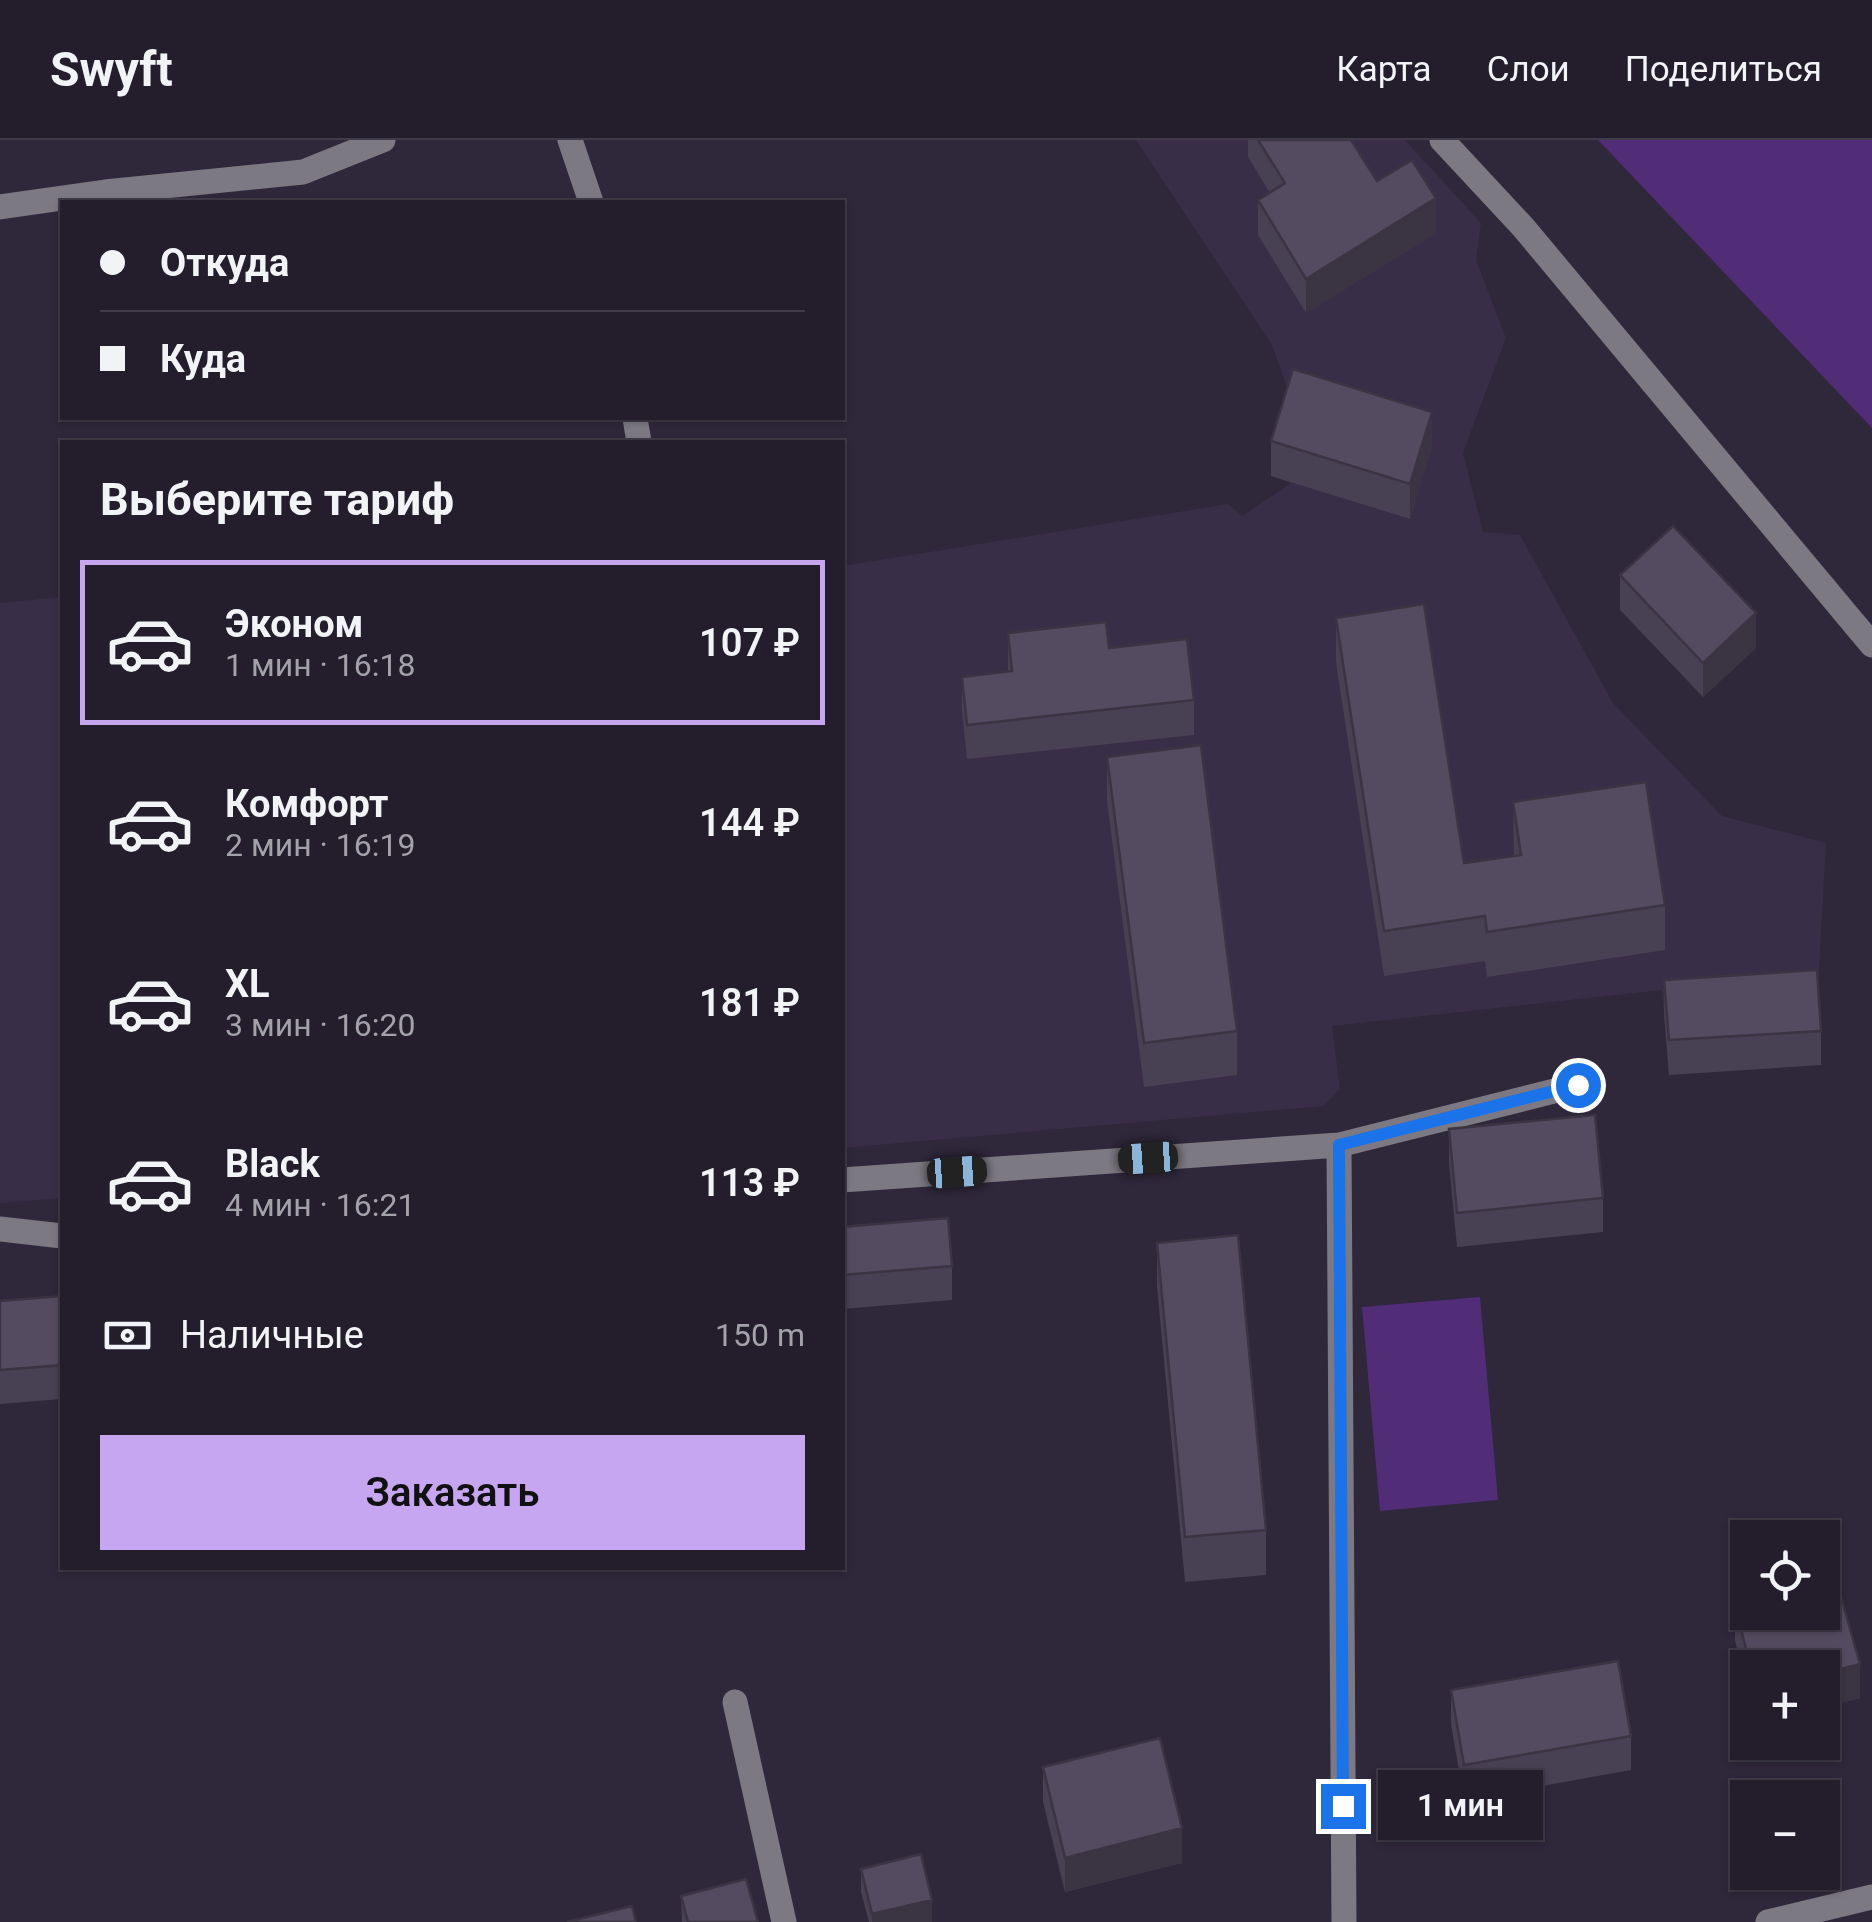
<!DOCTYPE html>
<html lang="ru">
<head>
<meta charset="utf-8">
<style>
  :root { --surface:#231d2c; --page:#2b2634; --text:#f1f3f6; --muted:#a3a2a9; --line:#403b48; --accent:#c6a6f0 }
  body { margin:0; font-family:Roboto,sans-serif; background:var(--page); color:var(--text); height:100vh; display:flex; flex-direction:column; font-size:38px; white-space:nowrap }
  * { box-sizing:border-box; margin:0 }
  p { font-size:32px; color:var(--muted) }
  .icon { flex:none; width:55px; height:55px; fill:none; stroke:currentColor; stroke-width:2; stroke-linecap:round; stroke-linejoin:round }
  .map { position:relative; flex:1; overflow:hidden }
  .drawer { position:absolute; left:60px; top:300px; width:785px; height:1130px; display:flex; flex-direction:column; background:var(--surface); border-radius:0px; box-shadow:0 2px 8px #0004,0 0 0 2px var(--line) }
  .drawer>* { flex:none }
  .top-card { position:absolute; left:60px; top:60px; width:785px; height:220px; border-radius:0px; box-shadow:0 2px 8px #0004,0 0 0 2px var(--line); display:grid; align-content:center; height:220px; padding:0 40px; background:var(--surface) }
  .controls { position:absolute; left:1730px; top:1380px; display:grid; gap:20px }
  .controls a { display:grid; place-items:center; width:110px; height:110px; border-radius:0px; background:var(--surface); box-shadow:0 2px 8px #0004,0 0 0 2px var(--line); font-size:50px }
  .end { position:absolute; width:45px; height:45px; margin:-22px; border:12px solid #1a73e8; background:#fff; box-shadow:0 0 0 5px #fff }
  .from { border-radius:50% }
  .bubble { position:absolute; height:70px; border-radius:0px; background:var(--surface); box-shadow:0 2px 8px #0004,0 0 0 2px var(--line); font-size:32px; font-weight:600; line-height:70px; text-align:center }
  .car { position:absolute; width:30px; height:60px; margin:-30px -15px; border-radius:12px; box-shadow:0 0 8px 2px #0007; background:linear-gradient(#222 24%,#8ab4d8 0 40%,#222 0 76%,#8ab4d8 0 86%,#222 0) }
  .top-card b { display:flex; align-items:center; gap:35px; height:95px; font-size:38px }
  .top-card b+b { border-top:2px solid var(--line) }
  .top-card i { width:25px; height:25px; background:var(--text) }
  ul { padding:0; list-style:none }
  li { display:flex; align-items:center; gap:30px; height:165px; margin:0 20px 15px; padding:0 20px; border:5px solid transparent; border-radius:0px }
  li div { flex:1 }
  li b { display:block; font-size:38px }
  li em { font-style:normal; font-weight:600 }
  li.active { border-color:var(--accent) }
  li>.icon { width:90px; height:90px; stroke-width:1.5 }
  h2 { padding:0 40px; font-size:45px; line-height:120px }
  .pay { display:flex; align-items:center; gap:25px; height:110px; padding:0 40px; font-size:38px }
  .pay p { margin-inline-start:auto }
  .button { display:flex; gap:20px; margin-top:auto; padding:20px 40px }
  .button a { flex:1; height:115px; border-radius:0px; background:var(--accent); color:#111; font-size:40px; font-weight:600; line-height:115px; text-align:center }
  header { display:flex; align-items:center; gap:60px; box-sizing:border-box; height:140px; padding:0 50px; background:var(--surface); border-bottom:2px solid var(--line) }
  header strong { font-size:48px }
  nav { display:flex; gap:55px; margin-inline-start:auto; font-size:35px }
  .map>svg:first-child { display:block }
  .built { fill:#392e47 }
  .green { fill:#512c77 }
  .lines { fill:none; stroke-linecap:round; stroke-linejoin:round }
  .minor { stroke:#7d7983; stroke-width:25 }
  .wall { fill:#484053 }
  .shaded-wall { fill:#3b3443 }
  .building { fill:#544b60; stroke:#3b3443; stroke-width:2.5 }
  .route { stroke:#1a73e8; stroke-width:12 }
</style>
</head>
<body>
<header>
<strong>Swyft</strong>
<nav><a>Карта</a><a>Слои</a><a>Поделиться</a></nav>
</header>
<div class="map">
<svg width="1872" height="1782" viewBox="0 0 1872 1782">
  <rect width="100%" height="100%" fill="#2f273a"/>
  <path class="built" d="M1136,0H1405L1481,83L1476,120L1506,198L1463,313L1483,392L1520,395L1613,563L1722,676L1826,703L1817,864L1821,925L1669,935L1662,850L1332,886L1340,949L1323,966L843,1008V426L1228,364L1242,376L1291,343L1271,336L1293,264L1272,205Z
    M62,457V1058L0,1063V463Z"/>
  <path class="green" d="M1598,0H1872V288Z
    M1480,1157L1498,1360L1380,1371L1362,1167Z"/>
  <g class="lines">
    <path class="minor" d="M570,0L591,62
      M1442,0L1523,87L1872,505
      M0,67L105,52L303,32L383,0
      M635,278L639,302
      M1339,1005L1344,1782
      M842,1040L1339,1005L1578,945
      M0,1089L62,1096
      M735,1562L784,1782
      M1768,1782L1872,1757"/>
  </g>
  <path class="wall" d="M1248,0H1351L1377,41L1436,93L1306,173L1258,95V60L1270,53L1248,17Z
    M1271,301L1432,307L1410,379L1271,336Z
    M1620,435L1756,508L1703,557L1620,470Z
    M1336,478L1464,723L1514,716L1513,662L1665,765V810L1487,837L1485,821L1384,836L1336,523Z
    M1008,493L1109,508L1194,560V595L967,619L962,571V537L1008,532Z
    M1107,617L1237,891V935L1144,947L1107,661Z
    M1664,840L1821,891V925L1669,935L1664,874Z
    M1449,989L1603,1058V1092L1457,1107L1449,1024Z
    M842,1087L952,1126V1160L842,1169Z
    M1157,1103L1266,1390V1435L1185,1442L1157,1147Z
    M62,1156V1259L0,1264V1161Z
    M1836,1439L1860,1524V1558L1822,1568V1528H1748V1548L1735,1501V1466L1748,1463V1472H1822V1443Z
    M1451,1550L1631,1596V1630L1464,1660L1451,1584Z
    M1043,1627L1182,1723L1065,1752L1043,1662Z
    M861,1729L932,1782H869L861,1752Z
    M681,1756L758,1782H682Z"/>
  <path class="shaded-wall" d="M1436,58V93L1306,173V139Z
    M1432,272V307L1410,379V344Z
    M1756,473V508L1703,557V523Z
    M1860,1524V1558L1822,1568V1534Z
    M1182,1688V1723L1065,1752V1718Z
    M932,1760V1782H872V1774Z"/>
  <path class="building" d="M1258,0H1351L1377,41L1412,20L1436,58L1306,139L1258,60L1285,43Z
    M1293,229L1432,272L1410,344L1271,301Z
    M1673,386L1756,473L1703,523L1620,435Z
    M1424,464L1464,723L1521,715L1513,662L1646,642L1665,765L1487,792L1485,776L1384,791L1336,478Z
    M1106,482L1109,508L1187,499L1194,560L967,585L962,537L1012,531L1008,493Z
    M1201,605L1237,891L1144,903L1107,617Z
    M1817,830L1821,891L1669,900L1664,840Z
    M1595,975L1603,1058L1457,1073L1449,989Z
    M948,1078L952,1126L842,1135V1087Z
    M1238,1095L1266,1390L1185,1397L1157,1103Z
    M62,1156V1225L0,1230V1161Z
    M1836,1439L1860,1524L1822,1534V1528H1751L1735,1466L1748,1463V1472H1822V1443Z
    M1618,1521L1631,1596L1464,1625L1451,1550Z
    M1160,1598L1182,1688L1065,1718L1043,1627Z
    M921,1714L932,1760L872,1774L861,1729Z
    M746,1739L758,1782H688L681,1756Z
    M632,1766L636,1782H567Z"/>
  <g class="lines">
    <path class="route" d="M1343,1666L1339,1005L1578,945"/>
  </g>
</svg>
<div class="controls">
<a><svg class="icon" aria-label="locate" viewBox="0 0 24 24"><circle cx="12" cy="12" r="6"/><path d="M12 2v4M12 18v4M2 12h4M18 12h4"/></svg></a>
<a>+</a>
<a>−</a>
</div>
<i class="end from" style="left:1578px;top:945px"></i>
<i class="end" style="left:1343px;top:1666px"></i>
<div class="bubble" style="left:1378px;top:1630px;width:165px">1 мин</div>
<i class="car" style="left:1148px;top:1018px;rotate:266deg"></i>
<i class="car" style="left:957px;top:1032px;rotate:86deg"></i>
<div class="top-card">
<b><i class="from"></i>Откуда</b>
<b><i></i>Куда</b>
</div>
<section class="drawer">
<h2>Выберите тариф</h2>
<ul>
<li class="active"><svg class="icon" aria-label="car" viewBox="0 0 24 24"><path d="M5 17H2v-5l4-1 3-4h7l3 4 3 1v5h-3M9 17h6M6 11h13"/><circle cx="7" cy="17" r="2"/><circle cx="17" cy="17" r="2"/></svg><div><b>Эконом</b><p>1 мин · 16:18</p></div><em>107 ₽</em></li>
<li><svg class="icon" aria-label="car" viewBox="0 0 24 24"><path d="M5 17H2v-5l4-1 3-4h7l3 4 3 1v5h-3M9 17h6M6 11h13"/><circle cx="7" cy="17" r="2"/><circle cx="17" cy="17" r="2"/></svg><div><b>Комфорт</b><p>2 мин · 16:19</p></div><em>144 ₽</em></li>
<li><svg class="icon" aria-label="car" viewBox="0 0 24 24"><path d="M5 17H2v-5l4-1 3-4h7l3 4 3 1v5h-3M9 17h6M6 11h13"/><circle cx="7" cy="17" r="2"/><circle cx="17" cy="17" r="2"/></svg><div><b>XL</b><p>3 мин · 16:20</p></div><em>181 ₽</em></li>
<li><svg class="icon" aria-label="car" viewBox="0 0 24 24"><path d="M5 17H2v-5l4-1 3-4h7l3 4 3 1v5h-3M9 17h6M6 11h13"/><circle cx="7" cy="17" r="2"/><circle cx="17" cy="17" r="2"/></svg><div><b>Black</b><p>4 мин · 16:21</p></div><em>113 ₽</em></li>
</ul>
<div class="pay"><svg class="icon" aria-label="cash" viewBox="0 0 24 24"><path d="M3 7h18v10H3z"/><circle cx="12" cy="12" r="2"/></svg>Наличные<p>150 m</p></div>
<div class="button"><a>Заказать</a></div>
</section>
</div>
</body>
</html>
